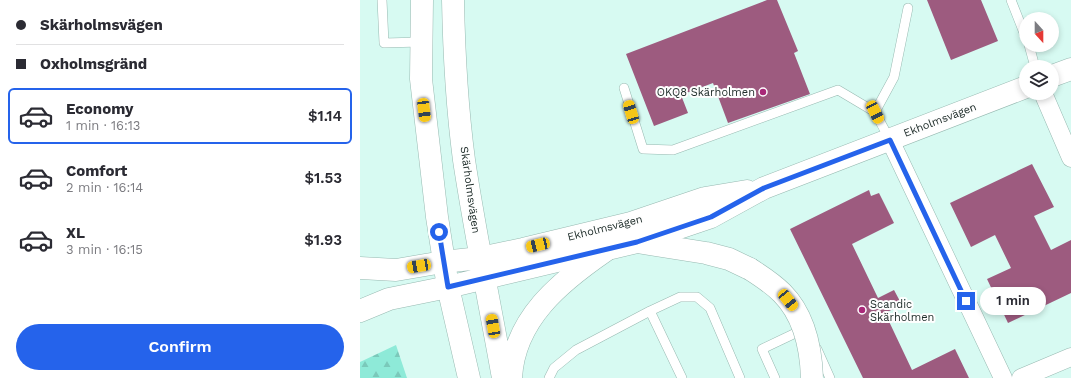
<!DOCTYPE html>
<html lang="en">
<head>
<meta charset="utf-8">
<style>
  :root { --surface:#fff; --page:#f2f2f3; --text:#2b2b33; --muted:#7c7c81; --line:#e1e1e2; --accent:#2563eb }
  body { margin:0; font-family:"Work Sans",sans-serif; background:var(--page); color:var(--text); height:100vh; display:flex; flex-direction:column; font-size:15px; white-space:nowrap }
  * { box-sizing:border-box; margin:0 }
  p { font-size:13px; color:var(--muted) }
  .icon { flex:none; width:22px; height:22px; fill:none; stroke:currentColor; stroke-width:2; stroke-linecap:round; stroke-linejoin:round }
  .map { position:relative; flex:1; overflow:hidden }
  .side { display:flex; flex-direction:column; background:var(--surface); width:360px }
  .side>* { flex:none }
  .top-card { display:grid; align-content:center; height:88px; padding:0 16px; background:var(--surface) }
  .needle { width:26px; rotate:159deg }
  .tools { position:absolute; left:659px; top:12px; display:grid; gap:8px }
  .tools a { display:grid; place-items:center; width:40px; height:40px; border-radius:50%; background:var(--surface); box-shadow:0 2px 6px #0003; font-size:20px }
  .end { position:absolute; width:18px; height:18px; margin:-9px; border:5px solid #2563eb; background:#fff; box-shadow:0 0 0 2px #fff }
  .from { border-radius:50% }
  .bubble { position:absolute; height:28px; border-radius:14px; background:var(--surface); box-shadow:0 2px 6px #0003; font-size:13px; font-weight:600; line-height:28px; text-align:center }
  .car { position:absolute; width:12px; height:24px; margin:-12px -6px; border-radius:5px; box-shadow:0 0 3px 1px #0007; background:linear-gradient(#f5c518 24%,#345 0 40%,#f5c518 0 76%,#345 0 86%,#f5c518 0) }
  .top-card b { display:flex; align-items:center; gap:14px; height:38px; font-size:15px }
  .top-card b+b { border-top:1px solid var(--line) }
  .top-card i { width:10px; height:10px; background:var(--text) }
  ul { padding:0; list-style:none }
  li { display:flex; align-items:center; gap:12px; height:56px; margin:0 8px 6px; padding:0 8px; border:2px solid transparent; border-radius:6px }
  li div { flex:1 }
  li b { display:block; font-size:15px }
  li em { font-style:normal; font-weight:600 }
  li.active { border-color:var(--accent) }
  li>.icon { width:36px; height:36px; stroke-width:1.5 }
  .primary-button { display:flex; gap:8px; margin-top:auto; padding:8px 16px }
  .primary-button a { flex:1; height:46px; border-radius:24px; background:var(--accent); color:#fff; font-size:16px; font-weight:600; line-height:46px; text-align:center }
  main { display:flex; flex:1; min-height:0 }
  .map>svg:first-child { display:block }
  .forest { fill:url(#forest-firs) }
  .building { fill:#9d5b7f }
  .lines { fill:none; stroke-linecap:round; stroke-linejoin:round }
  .service-casing { stroke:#97b9b1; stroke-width:10 }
  .minor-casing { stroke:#97b9b1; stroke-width:19 }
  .tertiary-casing { stroke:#97b9b1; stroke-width:23 }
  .secondary-casing { stroke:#97b9b1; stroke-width:23 }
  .motorway-casing { stroke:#97b9b1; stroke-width:23 }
  .service { stroke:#fff; stroke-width:9 }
  .minor { stroke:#fff; stroke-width:18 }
  .tertiary { stroke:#fff; stroke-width:22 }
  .secondary { stroke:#fff; stroke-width:22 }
  .motorway { stroke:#fff; stroke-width:22 }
  .motorway-bridge-casing { stroke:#97b9b1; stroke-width:23; stroke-linecap:butt }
  .motorway-bridge { stroke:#fff; stroke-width:22 }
  .route { stroke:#2563eb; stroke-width:5 }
  .poi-dot { fill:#a92979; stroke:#fefefe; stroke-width:1.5 }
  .labels { text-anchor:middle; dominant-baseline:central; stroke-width:4; stroke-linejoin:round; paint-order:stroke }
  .poi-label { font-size:11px; fill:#212f2c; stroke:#fefefe; text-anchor:end }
  .street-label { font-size:11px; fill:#212f2c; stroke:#fefefe }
</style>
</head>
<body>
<main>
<section class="side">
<div class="top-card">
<b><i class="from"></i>Skärholmsvägen</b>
<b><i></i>Oxholmsgränd</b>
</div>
<ul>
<li class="active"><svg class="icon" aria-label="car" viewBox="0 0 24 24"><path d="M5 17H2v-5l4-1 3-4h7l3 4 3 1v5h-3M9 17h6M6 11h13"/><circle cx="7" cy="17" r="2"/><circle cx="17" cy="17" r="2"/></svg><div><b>Economy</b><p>1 min · 16:13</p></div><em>$1.14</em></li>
<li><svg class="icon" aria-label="car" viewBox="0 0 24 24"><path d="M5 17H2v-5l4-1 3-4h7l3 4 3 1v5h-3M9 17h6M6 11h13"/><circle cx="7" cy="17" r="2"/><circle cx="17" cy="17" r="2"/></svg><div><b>Comfort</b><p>2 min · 16:14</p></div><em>$1.53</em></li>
<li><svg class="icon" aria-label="car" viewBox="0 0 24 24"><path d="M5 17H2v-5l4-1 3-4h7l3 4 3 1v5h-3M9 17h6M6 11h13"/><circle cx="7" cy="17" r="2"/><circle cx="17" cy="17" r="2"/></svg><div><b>XL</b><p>3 min · 16:15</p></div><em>$1.93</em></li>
</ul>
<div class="primary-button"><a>Confirm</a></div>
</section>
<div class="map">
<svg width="711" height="378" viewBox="0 0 711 378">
  <defs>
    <pattern id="forest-firs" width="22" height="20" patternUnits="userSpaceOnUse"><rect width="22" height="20" fill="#8eead8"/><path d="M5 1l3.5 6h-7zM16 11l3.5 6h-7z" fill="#7ac9ba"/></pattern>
  </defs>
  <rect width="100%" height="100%" fill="#d7faf2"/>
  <path class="forest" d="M36,345L47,378H0V362Z"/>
  <path class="building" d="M407,0H417L438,51L434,53L450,94L368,123L353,83L321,95L328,113L294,126L266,54Z
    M567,0H621L638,41L591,60Z
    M672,164L694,207L674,216L691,250L711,240V293L648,323L627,279L651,268L635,235L611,247L590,203Z
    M509,190L511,196L519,193L534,223L492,244L518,298L534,290L542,305L525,313L552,370L595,349L609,378H503L430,229Z"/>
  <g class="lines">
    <defs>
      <path id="service" d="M22,0L24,43L61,42
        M651,0L666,38
        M669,45L675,67
        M264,88L283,149L313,150L478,90L515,112L530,140
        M515,112L534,77L548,8
        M290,311L320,297H337L350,308L380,378
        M457,349L470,378
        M189,378L194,368L216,350L290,311L322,378
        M415,378L402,349L444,329"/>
      <path id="minor" d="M683,93L711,158
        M530,140L643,378
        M661,378L711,357"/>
      <path id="tertiary" d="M692,76L711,69
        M83,262L120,258L163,249L271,223L345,198L387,191
        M88,287L277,242L351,217L404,188L666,87"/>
      <path id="secondary" d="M62,0L61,79L77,217L88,287L109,378
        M93,0C94,54 97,107 104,160C115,233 130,305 143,378
        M151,378C154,319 200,282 245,251"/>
      <path id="motorway" d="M277,242L346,253L369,259L390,269
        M0,268L36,270L83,262
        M0,311L29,299L88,287"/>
    </defs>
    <use href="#service" class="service-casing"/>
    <use href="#minor" class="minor-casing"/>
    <use href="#tertiary" class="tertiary-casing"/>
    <use href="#secondary" class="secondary-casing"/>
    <use href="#motorway" class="motorway-casing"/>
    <use href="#service" class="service"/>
    <use href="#minor" class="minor"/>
    <use href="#tertiary" class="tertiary"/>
    <use href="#secondary" class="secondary"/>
    <use href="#motorway" class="motorway"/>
    <defs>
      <path id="motorway-bridge" d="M390,269C401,276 413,284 422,293C444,315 451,348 452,378"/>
    </defs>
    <use href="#motorway-bridge" class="motorway-bridge-casing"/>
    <use href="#motorway-bridge" class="motorway-bridge"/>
  </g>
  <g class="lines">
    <path class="route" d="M79,232L88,287L277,242L351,217L404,188L530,140L606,301"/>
  </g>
  <g class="poi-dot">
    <circle cx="403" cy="92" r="4"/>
    <circle cx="502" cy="310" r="4"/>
  </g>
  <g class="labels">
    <g class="poi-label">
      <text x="395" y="92">OKQ8 Skärholmen</text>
      <text x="510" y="304" text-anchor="start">Scandic<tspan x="510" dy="13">Skärholmen</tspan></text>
    </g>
    <g class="street-label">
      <text transform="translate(580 120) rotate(-21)">Ekholmsvägen</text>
      <text transform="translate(110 190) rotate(82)">Skärholmsvägen</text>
      <text transform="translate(245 228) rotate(-14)">Ekholmsvägen</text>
    </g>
  </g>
</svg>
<div class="tools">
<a><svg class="needle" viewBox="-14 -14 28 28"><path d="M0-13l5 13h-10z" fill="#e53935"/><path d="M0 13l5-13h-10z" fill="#7c7c81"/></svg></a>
<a><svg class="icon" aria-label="layers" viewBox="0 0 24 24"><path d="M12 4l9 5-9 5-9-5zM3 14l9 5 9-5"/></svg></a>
</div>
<i class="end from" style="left:79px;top:232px"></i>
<i class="end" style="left:606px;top:301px"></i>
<div class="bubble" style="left:620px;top:287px;width:66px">1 min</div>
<i class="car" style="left:64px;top:110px;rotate:173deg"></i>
<i class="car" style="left:271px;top:112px;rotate:343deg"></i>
<i class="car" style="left:515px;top:112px;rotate:153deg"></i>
<i class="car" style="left:178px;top:245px;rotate:257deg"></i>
<i class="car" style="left:59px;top:266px;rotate:260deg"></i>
<i class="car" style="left:428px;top:300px;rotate:141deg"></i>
<i class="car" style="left:133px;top:326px;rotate:350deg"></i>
</div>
</main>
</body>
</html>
